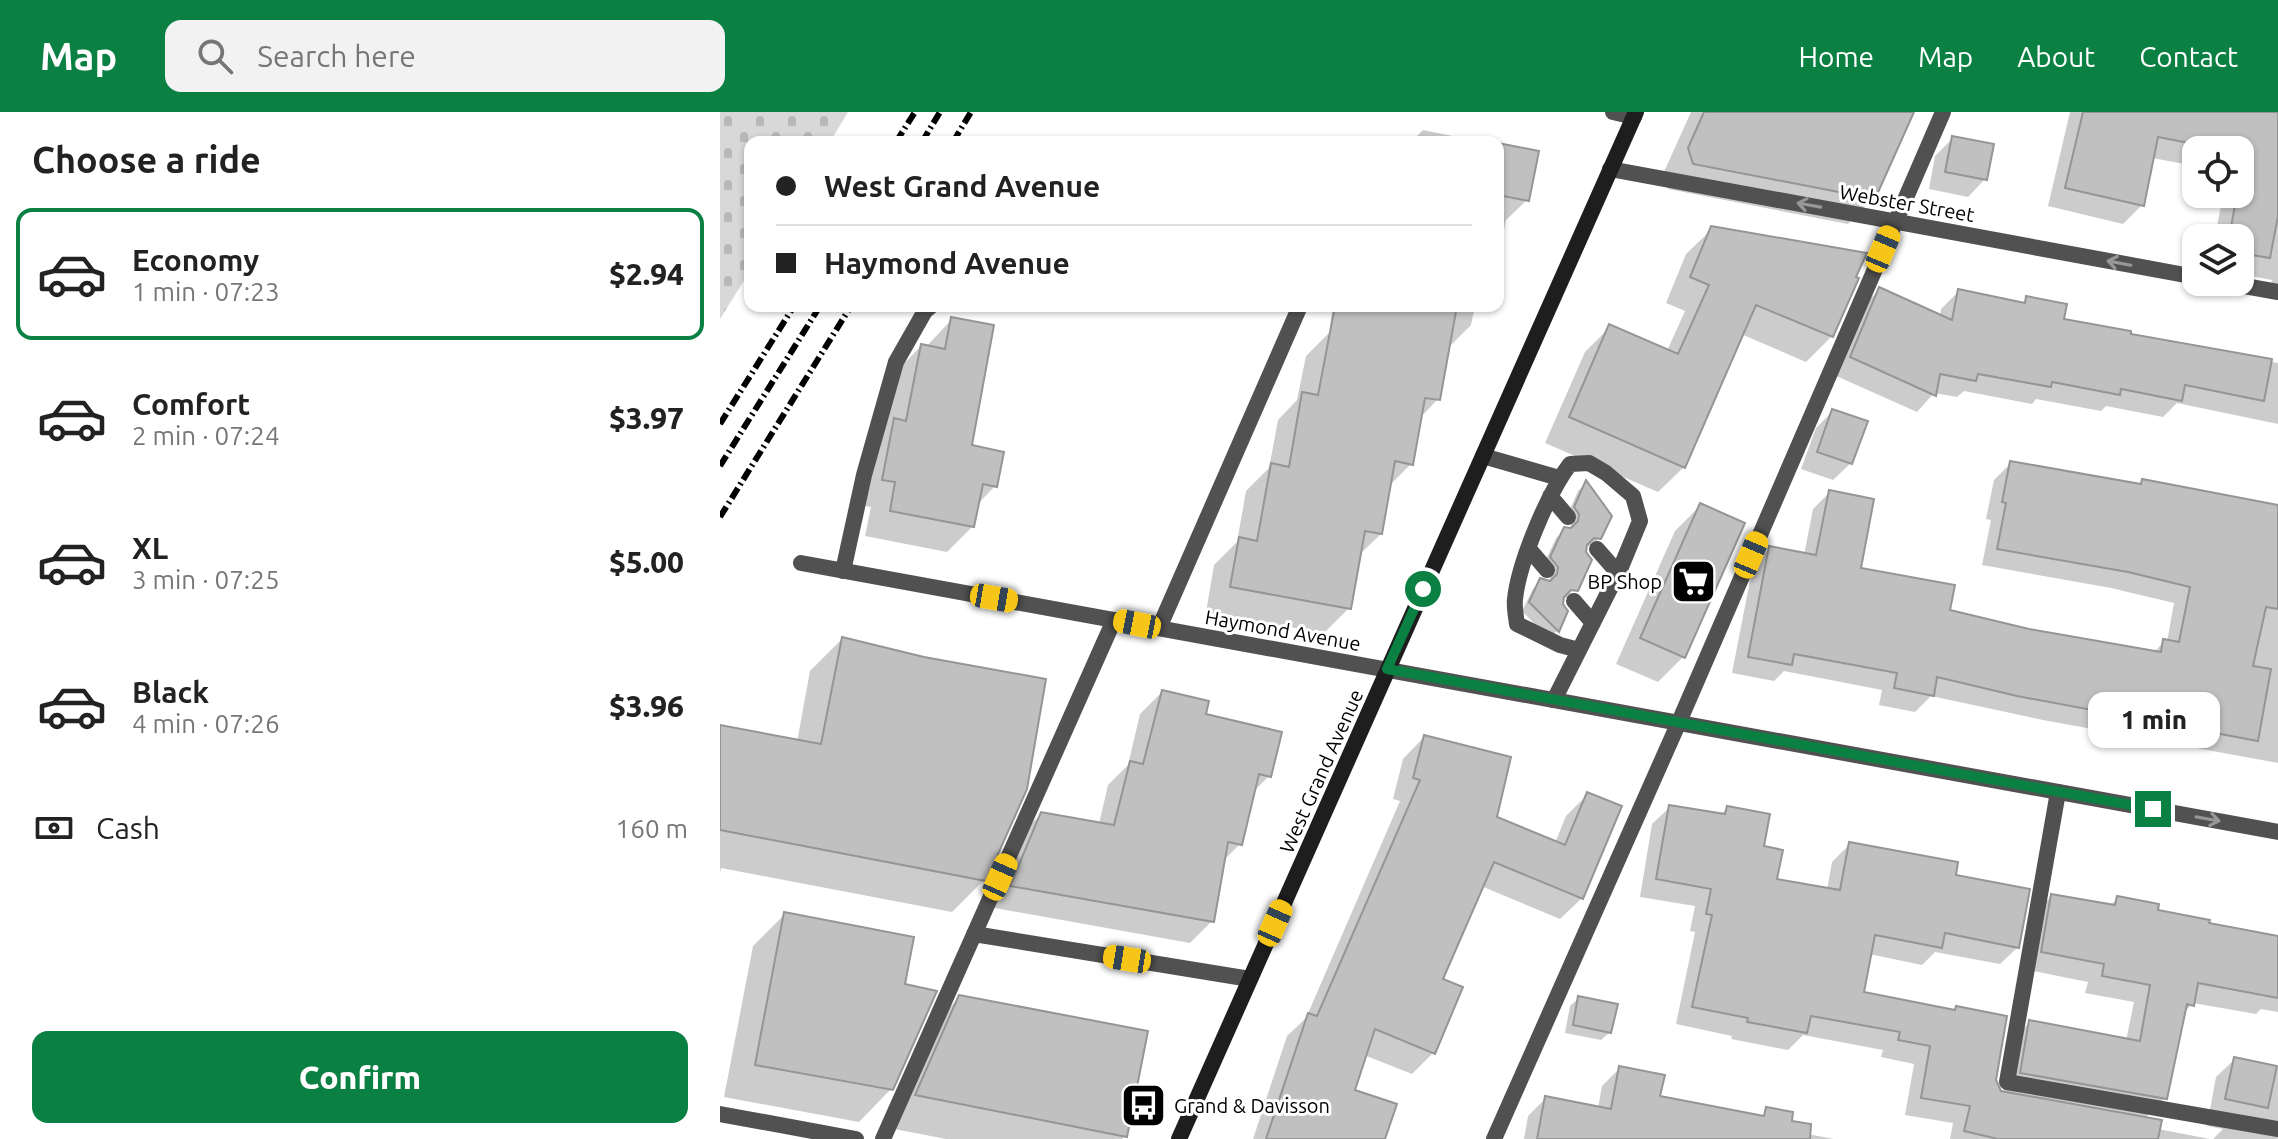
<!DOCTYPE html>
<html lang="en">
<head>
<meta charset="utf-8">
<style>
  :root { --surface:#fff; --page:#f2f2f2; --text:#222; --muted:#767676; --line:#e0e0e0; --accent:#0b8043 }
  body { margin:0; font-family:Ubuntu,sans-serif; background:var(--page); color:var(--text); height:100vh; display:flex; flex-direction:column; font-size:30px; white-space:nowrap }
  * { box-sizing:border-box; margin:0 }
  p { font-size:26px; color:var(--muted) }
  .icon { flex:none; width:44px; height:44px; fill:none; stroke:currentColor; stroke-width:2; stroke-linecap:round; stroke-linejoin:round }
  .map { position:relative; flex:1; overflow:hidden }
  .panel { display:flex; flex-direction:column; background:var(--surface); width:720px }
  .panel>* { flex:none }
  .hud { position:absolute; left:24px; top:24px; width:760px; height:176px; border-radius:16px; box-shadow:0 2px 6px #0004; display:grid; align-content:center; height:176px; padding:0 32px; background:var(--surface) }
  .controls { position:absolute; left:1462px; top:24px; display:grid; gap:16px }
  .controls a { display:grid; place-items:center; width:72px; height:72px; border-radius:16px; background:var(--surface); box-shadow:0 2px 6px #0004; font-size:40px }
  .end { position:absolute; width:36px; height:36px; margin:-18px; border:10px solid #0b8043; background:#fff; box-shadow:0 0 0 4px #fff }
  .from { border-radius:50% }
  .bubble { position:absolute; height:56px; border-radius:16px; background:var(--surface); box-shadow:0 2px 6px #0004; font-size:26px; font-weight:800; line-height:56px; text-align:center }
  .car { position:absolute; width:24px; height:48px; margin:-24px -12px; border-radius:10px; box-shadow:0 0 6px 2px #0007; background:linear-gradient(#f5c518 24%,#345 0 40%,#f5c518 0 76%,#345 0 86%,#f5c518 0) }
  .hud b { display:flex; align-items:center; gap:28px; height:76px; font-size:30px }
  .hud b+b { border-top:2px solid var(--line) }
  .hud i { width:20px; height:20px; background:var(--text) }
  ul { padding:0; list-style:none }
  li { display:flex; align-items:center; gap:24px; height:132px; margin:0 16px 12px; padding:0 16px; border:4px solid transparent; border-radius:16px }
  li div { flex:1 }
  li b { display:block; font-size:30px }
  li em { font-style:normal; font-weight:800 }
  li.active { border-color:var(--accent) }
  li>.icon { width:72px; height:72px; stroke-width:1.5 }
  h2 { padding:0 32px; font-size:36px; line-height:96px }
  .pay { display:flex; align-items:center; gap:20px; height:88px; padding:0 32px; font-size:30px }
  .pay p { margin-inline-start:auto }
  .primary-button { display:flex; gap:16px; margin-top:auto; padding:16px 32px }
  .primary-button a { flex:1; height:92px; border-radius:16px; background:var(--accent); color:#fff; font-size:32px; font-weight:800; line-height:92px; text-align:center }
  header { display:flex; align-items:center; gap:48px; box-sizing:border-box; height:112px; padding:0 40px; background:var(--accent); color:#fff }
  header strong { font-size:38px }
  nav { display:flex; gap:44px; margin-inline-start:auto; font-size:28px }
  .search { width:560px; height:72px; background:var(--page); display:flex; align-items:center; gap:20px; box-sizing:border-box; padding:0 28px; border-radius:16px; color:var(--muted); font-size:30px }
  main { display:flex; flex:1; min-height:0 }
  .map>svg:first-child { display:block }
  .cemetery { fill:url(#cemetery-stones) }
  .shadow { fill:#0003 }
  .building { fill:#c0c0c0; stroke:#959595; stroke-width:2 }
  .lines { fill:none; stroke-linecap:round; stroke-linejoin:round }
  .lane { stroke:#515151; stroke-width:16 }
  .street { stroke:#515151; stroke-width:16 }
  .secondary { stroke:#1e1e1e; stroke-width:16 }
  .rail { stroke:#000; stroke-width:6; stroke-dasharray:12 4 2 4; stroke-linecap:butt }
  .oneway { stroke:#979797 }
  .route { stroke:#0b8043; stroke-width:10 }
  .labels { text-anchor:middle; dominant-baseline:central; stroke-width:6; stroke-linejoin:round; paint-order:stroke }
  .street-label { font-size:20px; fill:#000; stroke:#fff }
  .poi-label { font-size:20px; fill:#000; stroke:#fff; text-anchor:end }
</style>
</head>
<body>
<header>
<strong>Map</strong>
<div class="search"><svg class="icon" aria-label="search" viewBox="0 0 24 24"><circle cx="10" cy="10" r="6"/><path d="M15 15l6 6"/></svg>Search here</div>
<nav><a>Home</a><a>Map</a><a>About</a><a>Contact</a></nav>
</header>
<main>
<section class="panel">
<h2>Choose a ride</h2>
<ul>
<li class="active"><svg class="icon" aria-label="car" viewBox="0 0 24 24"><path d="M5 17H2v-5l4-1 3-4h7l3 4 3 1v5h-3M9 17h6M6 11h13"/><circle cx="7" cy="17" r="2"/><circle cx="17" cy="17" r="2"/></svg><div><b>Economy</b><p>1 min · 07:23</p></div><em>$2.94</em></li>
<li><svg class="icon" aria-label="car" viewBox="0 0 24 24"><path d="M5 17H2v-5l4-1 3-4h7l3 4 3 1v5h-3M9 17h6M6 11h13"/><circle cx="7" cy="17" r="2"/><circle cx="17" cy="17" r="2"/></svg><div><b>Comfort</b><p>2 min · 07:24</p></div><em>$3.97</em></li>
<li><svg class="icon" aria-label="car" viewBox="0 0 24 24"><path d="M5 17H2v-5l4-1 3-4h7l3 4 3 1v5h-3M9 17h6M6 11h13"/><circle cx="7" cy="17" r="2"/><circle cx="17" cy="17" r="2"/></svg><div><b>XL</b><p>3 min · 07:25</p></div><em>$5.00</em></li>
<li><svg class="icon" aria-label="car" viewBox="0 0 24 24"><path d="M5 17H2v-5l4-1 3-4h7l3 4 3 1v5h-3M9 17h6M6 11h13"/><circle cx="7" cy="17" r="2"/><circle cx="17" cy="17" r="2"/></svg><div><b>Black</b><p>4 min · 07:26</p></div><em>$3.96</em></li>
</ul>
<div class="pay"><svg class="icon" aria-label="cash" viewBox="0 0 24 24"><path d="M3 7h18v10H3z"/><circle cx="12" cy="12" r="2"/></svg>Cash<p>160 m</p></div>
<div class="primary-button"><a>Confirm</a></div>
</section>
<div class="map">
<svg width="1558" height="1027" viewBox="0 0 1558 1027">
  <defs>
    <pattern id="cemetery-stones" width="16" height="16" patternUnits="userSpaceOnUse" patternTransform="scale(2)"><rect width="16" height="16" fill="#d8d8d8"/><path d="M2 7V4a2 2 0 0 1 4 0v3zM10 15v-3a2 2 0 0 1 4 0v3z" fill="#b8b8b8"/></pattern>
  </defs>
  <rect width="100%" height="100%" fill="#fff"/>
  <path class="cemetery" d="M0,0H128L110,30H30V159L0,207Z"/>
  <path class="shadow" d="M971,0H1192L1153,86L1128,112L948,77L943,62Z
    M1350,0H1558V175L1550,174L1552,168L1520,162V126H1495L1503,82H1520V38H1476V54L1432,46L1422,93L1403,112L1328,94Z
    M703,18L762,30H691Z
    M1233,26L1265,67L1248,85L1209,77L1215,44Z
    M778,33L807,88L786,108L778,147Z
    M992,117L1112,224L1086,250L1021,222L964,355L938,380L825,331L865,240L890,215L947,239L965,199L946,191L966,142Z
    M1160,177L1220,205L1221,197L1239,179L1301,192L1307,186L1342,208L1409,224L1558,251V312L1457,291L1443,305L1386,294L1381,299L1316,287L1312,292L1244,279L1237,285L1214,281L1197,300L1114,263L1142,195Z
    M613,194H755L751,213L727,237L718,287L699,307L691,352L669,374L661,422L638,444L629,496L604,521L486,500L494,453L517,430L526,379L549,356L558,308L577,288L586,244L609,221Z
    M232,207L250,335L275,374L257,393L253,414L227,440L145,424L151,395L138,393L176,260L201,234L206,235Z
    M1113,299L1131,351L1113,368L1081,357L1096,316Z
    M1290,352L1419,373L1423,369L1558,395V651L1323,608L1211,584L1195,600L1159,593L1162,578L1064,559L1054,569L1012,561L1033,453L1050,437L1084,443L1093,397L1110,380L1139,457L1228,500L1309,519L1433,541L1444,530H1447L1454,491L1391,476L1262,453L1271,408L1266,407L1274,368Z
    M866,371L880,426L871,434H865L856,478L841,480L853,481L847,486H842L841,492L846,500L837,519L829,527L802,499L813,477L821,469L830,471V464L823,454L836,426L845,417L851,418V411L847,404L858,379Z
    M981,393L963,545L938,570L896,552L955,419Z
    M122,527L264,768L232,800L1,756L0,761V615L77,630L90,559Z
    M442,580L484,603L549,664L532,681L520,732L503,749L492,809L470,831L269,795L299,724L321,702L379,712L388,673L408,653L420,602Z
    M704,625L774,706L835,731L846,704L868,682L862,786L840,807L761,774L720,868L713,941L692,962L644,943L632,979L663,1027H533L567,924L586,906L680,689L673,687L683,647Z
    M950,695L1000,703L1008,696L1041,736L1055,768L1107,778L1112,750L1130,732L1233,765L1298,835L1280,852L1215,840L1202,853L1149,842L1141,881L1274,968L1279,981H1283L1292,928L1310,910L1406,929L1414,890L1365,881L1368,870L1304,857L1314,801L1332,784L1390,794L1398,786L1487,813L1558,826V900L1541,897L1536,902L1473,891L1463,902L1445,986L1424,1007L1438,1017L1490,1027H1230L1233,1011L1185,1003L1194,952L1161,945L1163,938L1083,923L1068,938L1011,927L1012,924L956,912L975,820L970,819L975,794L920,785L932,712Z
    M65,802L171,977L139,1010L4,985L33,834Z
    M240,885L405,1024L402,1027H226L164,1015L207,918Z
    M859,886L890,920L881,928L845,921L850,894Z
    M1514,948L1558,955V1027H1493L1503,1017L1487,1014L1496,965Z
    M900,956L938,985L987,1003L1114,1027H804L808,1004L826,986L878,996L882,974Z"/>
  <path class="building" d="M984,0H1194L1155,87L973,52L968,36Z
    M1363,0H1558V104L1550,146L1520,141V126H1509L1517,82H1520L1524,42L1520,41V38H1505L1438,25L1424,94L1345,76Z
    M1232,24L1274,32L1267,68L1225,60Z
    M778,31L819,39L809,89L778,83Z
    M991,114L1147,141L1136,165L1139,166L1113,225L1036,193L965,356L849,305L889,212L958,242L989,173L970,165Z
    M1159,175L1232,208L1238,177L1305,191L1306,184L1347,192L1344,207L1411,219V222L1552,247L1544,289L1465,273L1462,289L1401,277L1400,283L1332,270L1331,275L1258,262L1256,269L1220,262L1216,284L1130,245Z
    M615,194H737L720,288L705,286L693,353L675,349L662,422L645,419L631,497L510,475L519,425L537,429L551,351L569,355L582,280L598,283Z
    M231,205L274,213L252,333L284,340L277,375L263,372L254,415L170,399L175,370L162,368L174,306L186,309L201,232L225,237Z
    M1112,297L1148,309L1132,352L1097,340Z
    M1290,349L1421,372L1422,367L1558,393V497L1546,495L1533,554L1551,557L1538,629L1297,584L1217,565L1214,584L1174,576L1177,561L1074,542L1072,553L1028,545L1049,434L1096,443L1109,378L1154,387L1141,456L1235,473L1230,498L1309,517L1441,540L1443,527L1459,530L1470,475L1408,460L1277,437L1286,391L1282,390Z
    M866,368L892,404L881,427L874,426L867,433L866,440L872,448L858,479L851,478L844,485L843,492L848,499L839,520L809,490L820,466L830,469L837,462L838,455L830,445L844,415L851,416L858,409L859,402L854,395Z
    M980,391L1025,411L965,546L920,526Z
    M122,525L204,545L326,567L307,677L266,769L0,718V613L101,632Z
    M442,578L489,589L486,602L562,620L551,665L539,662L522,733L508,730L494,810L290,774L321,700L394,713L410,649L423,652Z
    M704,623L791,645L777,705L845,733L867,680L902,694L863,787L774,750L723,867L743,875L715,942L655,917L635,978L677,992L665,1027H546L588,901L597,904L700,668L693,666Z
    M949,693L1005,702L1007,694L1050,702L1044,734L1063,738L1057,767L1120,778L1129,730L1238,750L1236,763L1310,777L1299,836L1225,821L1222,836L1155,823L1144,880L1235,898L1236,894L1287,904L1276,968L1281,979L1442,1008L1438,1027H1278L1244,1019L1250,994L1201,986L1210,934L1178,928L1180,920L1091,904L1087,921L1027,910L1028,906L972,895L992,803L986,802L991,777L936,767Z
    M1331,782L1395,793L1397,784L1439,792L1438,798L1490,808L1489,811L1558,824V886L1478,871L1474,894L1467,892L1447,987L1300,961L1309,908L1420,929L1430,873L1382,864L1384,852L1321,840Z
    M64,800L194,825L185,872L217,879L173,978L35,953Z
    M239,883L428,919L407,1025L195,983Z
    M858,884L898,892L891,921L853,913Z
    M1514,945L1557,954L1548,996L1505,987Z
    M899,954L945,963L940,984L1044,1004L1046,995L1073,1000L1072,1009L1091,1012L1090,1027H817L825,984L891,997Z"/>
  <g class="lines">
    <path class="lane" d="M893,0L914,5
      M763,344L839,366
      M830,384L848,405
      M809,437L827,458
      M877,437L898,461
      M123,459L144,363L176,250L205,199L211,194
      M854,489L873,511
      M439,516L580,194
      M834,588L901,455L920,409L913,384L886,361L869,351L850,352C828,381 799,450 795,487C794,495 796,504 797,512L840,533L859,538
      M1338,680L1287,970L1558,1017
      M254,822L530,867
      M163,1027L394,508
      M774,1027L959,610L1223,0"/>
    <path class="street" d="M890,57L1476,165
      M1502,170L1558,180
      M81,451L1558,720
      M0,1002L136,1027"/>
    <path class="secondary" d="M459,1027L916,0"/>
    <path class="rail" d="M176,30L195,0
      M202,30L220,0
      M233,30L251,0
      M0,312L74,194
      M0,354L100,194
      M0,405L131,194"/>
  </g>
  <defs><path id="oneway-shaft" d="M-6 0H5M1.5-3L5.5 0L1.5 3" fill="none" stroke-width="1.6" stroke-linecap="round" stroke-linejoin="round" transform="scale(2)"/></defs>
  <g class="oneway">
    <use href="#oneway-shaft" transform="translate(1089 93) rotate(-170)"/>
    <use href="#oneway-shaft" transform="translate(1399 151) rotate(-169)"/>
    <use href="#oneway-shaft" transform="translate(1488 707) rotate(10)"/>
  </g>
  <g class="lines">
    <path class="route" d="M703,477L667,557L1433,697"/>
  </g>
  <defs>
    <symbol id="supermarket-square" viewBox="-11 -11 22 22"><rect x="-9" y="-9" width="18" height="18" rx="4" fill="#000" stroke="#fff"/><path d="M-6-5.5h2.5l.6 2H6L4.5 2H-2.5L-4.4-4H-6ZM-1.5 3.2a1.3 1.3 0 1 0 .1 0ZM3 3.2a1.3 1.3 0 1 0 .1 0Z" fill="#fff"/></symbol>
    <symbol id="bus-square" viewBox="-11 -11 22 22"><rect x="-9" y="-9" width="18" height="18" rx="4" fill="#000" stroke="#fff"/><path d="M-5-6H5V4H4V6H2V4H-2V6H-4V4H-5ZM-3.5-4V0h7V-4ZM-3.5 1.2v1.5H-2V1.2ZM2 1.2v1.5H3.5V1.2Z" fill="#fff"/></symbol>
  </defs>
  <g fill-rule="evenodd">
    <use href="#supermarket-square" x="948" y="444" width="51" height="51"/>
    <use href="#bus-square" x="398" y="968" width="51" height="51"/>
  </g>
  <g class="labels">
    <g class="street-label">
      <text transform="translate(1187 91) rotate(10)">Webster Street</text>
      <text transform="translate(563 518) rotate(10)">Haymond Avenue</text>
      <text transform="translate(601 659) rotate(-66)">West Grand Avenue</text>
    </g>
    <g class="poi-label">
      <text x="942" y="469">BP Shop</text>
      <text x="454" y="993" text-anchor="start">Grand &amp; Davisson</text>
    </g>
  </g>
</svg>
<div class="controls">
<a><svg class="icon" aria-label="locate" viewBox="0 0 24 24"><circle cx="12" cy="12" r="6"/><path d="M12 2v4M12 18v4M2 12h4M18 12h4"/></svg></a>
<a><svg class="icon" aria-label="layers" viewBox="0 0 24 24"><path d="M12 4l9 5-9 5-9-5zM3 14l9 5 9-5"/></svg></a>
</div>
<i class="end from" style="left:703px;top:477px"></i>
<i class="end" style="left:1433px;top:697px"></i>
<div class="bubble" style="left:1368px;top:580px;width:132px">1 min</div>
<i class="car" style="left:1163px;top:137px;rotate:23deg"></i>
<i class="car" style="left:1031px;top:443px;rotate:23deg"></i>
<i class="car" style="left:274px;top:486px;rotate:100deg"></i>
<i class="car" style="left:417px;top:512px;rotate:281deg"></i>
<i class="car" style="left:280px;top:765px;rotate:24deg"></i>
<i class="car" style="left:555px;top:811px;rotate:24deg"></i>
<i class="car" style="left:407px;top:847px;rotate:279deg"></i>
<div class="hud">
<b><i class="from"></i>West Grand Avenue</b>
<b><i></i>Haymond Avenue</b>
</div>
</div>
</main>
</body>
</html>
